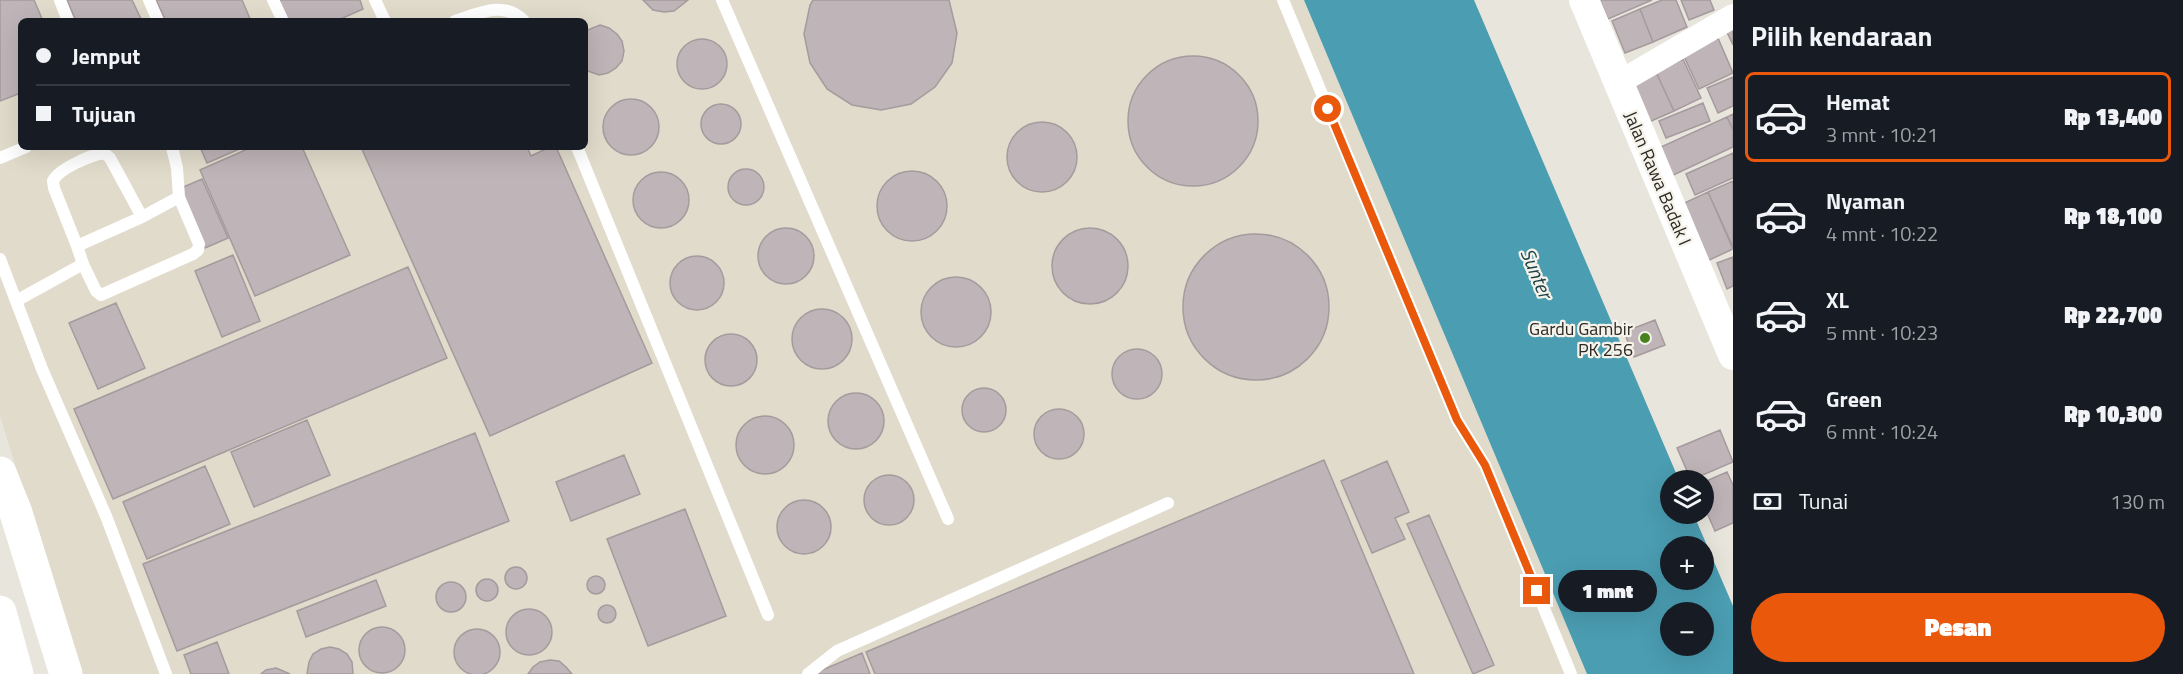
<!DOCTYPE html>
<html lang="id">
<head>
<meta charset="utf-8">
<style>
  :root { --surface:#171b24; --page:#20242c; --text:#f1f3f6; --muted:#9ea1a6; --line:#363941; --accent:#ea580c }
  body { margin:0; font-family:"Titillium Web",sans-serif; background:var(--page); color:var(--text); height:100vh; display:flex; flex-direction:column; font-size:22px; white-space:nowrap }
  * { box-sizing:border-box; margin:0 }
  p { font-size:20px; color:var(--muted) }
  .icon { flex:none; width:33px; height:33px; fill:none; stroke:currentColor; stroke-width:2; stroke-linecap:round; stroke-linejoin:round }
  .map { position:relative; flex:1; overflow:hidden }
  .sheet { display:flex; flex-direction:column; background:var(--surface); width:450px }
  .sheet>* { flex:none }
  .banner { position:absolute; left:18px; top:18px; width:570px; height:132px; border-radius:9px; box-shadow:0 6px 24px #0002; display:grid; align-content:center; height:132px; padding:0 18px; background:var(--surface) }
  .controls { position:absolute; left:1660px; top:470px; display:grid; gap:12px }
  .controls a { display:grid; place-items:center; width:54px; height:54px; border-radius:50%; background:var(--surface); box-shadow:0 6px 24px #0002; font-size:30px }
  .end { position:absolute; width:27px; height:27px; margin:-14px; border:8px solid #ea580c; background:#fff; box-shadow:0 0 0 3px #fff }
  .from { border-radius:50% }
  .bubble { position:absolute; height:42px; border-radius:21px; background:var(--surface); box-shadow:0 6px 24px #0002; font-size:20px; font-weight:800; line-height:42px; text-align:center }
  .banner b { display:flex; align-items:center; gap:21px; height:57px; font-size:22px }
  .banner b+b { border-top:2px solid var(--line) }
  .banner i { width:15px; height:15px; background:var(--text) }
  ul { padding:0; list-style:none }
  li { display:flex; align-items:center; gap:18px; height:90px; margin:0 12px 9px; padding:0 6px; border:3px solid transparent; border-radius:9px }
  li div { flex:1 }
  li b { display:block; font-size:22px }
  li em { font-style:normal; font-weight:800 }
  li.current { border-color:var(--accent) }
  li>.icon { width:54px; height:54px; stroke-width:1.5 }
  h2 { padding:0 18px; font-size:27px; line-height:72px }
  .pay { display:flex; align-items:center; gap:15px; height:66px; padding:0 18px; font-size:22px }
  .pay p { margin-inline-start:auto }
  .cta { display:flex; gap:12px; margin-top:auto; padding:12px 18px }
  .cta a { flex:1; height:69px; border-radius:36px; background:var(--accent); color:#fff; font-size:24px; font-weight:800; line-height:69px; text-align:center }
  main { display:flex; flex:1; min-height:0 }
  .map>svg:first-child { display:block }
  .built { fill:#e1dbcb; fill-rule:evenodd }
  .water { fill:#4b9db2; fill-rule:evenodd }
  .building { fill:#bfb4b7; stroke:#a59a9d; stroke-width:1.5 }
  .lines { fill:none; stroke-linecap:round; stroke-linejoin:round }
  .service { stroke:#fff; stroke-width:12 }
  .minor { stroke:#fff; stroke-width:24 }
  .tertiary { stroke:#fff; stroke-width:30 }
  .trunk { stroke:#fff; stroke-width:33 }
  .route { stroke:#ea580c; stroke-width:8 }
  .poi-dot { fill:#47821f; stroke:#f5f2e9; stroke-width:2 }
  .labels { text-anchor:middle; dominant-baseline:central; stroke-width:4.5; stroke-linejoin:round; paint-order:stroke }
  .street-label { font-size:18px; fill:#292824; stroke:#f5f2e9 }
  .poi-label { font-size:18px; fill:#292824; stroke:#f5f2e9; text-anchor:end }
  .water-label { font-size:20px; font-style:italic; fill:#193f49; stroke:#f5f2e9 }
</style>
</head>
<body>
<main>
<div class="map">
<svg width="1733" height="674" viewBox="0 0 1733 674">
  <rect width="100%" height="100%" fill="#e8e5dc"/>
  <path class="built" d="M0,0H1304L1587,674H80L0,416ZM21,21H585V147H21Z"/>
  <path class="water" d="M1304,0H1474L1679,480H1671V513H1693L1733,606V674H1587ZM1671,546H1704V579H1671ZM1671,612H1704V645H1671Z"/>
  <path class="building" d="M0,0H34L43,21H21V93L0,101Z
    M67,0H132L142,21H76Z
    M156,0H242L251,21H166Z
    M276,0H360L363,9L336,21H286Z
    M643,0H688L674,11L664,12L653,10Z
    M813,0H949L957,33L952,63L935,87L911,104L881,110L852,105L827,89L810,63L804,34L810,5Z
    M1600,0H1652L1608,19Z
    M1662,0H1676L1687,27L1653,42L1640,9Z
    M1681,0H1710L1714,10L1689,20Z
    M1640,9L1653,42L1625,53L1612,21Z
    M1733,24V45L1725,28Z
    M600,25L609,28L617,34L622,41L624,51L622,61L616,68L608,73L599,75L585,70V31Z
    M1718,38L1733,73L1699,89L1683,54Z
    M677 64a25 25 0 1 1 50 0a25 25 0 1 1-50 0Z
    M1128 121a65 65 0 1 1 130 0a65 65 0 1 1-130 0Z
    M1683,59L1701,98L1674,111L1656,72Z
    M1656,72L1674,111L1649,122L1631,84Z
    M1733,77V106L1718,113L1707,88Z
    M603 127a28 28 0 1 1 56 0a28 28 0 1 1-56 0Z
    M1703,103L1710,121L1666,138L1659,121Z
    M701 124a20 20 0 1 1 40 0a20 20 0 1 1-40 0Z
    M1733,114V130L1727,117Z
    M1727,117L1733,130V147L1665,179L1652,151Z
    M1007 157a35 35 0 1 1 70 0a35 35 0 1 1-70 0Z
    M200,147H244L207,163Z
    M252,147H302L350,255L255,296L200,170Z
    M361,147H527L531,156L550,147H556L652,363L490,436Z
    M1733,153V178L1695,195L1686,174Z
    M728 187a18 18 0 1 1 36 0a18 18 0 1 1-36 0Z
    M877 206a35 35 0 1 1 70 0a35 35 0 1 1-70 0Z
    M633 200a28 28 0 1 1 56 0a28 28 0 1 1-56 0Z
    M202,179L228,238L205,248L179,189Z
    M1733,181V247L1708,192Z
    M1708,192L1733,249L1705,262L1680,205Z
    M1052 266a38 38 0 1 1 76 0a38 38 0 1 1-76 0Z
    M758 256a28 28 0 1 1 56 0a28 28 0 1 1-56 0Z
    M1183 307a73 73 0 1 1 146 0a73 73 0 1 1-146 0Z
    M233,255L260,321L222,337L195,271Z
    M670 283a27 27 0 1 1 54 0a27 27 0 1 1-54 0Z
    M1733,257V286L1727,289L1717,263Z
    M408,267L447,358L113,499L74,409Z
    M921 312a35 35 0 1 1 70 0a35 35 0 1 1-70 0Z
    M116,303L145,368L98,389L69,323Z
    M792 339a30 30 0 1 1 60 0a30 30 0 1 1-60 0Z
    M1655,320L1665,345L1634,357L1624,332Z
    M705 360a26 26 0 1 1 52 0a26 26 0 1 1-52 0Z
    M1112 374a25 25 0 1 1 50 0a25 25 0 1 1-50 0Z
    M962 410a22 22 0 1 1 44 0a22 22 0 1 1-44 0Z
    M828 421a28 28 0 1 1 56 0a28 28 0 1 1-56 0Z
    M1034 434a25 25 0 1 1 50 0a25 25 0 1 1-50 0Z
    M736 445a29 29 0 1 1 58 0a29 29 0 1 1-58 0Z
    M307,420L330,475L254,507L231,452Z
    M1720,430L1733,462L1691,480L1677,448Z
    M475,433L509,521L177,651L143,564Z
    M624,455L640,494L571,521L556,482Z
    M1324,460L1414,674H875L866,652Z
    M1387,461L1409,512L1395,518L1405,539L1372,553L1341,481Z
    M205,466L230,524L147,559L123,502Z
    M1727,472L1733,485V523L1715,531L1704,506V482Z
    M864 500a25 25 0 1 1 50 0a25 25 0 1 1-50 0Z
    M777 527a27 27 0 1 1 54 0a27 27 0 1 1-54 0Z
    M685,509L726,616L648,646L607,539Z
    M1429,515L1494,665L1473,674L1407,524Z
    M505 578a11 11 0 1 1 22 0a11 11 0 1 1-22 0Z
    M587 585a9 9 0 1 1 18 0a9 9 0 1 1-18 0Z
    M476 590a11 11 0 1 1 22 0a11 11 0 1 1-22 0Z
    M376,580L386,606L306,637L297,611Z
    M436 597a15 15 0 1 1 30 0a15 15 0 1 1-30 0Z
    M598 614a9 9 0 1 1 18 0a9 9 0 1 1-18 0Z
    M506 632a23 23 0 1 1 46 0a23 23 0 1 1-46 0Z
    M359 650a23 23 0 1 1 46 0a23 23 0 1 1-46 0Z
    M454 652a23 23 0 1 1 46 0a23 23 0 1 1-46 0Z
    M217,642L229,674H191L184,655Z
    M330,647L339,649L347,654L352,662L353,674H307L309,662L313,654L321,649Z
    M862,653L870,674H813Z
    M550,660L559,661L566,667L572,674H528L533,667L540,662Z
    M276,668L290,674H261L266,670Z"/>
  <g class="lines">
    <path class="service" d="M60,0L68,21
      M149,0L158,21
      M273,0L283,21
      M375,0L385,21
      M722,0L948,519
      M1283,0L1457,420L1485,465L1571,674
      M455,21C479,13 504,0 524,21
      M577,147L768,615
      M0,158L26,147
      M77,246L54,188L53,181C58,169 91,155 104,153L110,158L142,217
      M0,259L42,369L106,516L166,674
      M83,264L96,291L101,295L193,254L198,250L199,244L179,197
      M16,301L83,264L77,246L142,217L179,197L177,168L172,147
      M808,674L837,651L1168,503"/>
    <path class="minor" d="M1618,83L1733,16"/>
    <path class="tertiary" d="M1584,0L1733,355"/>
    <path class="trunk" d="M0,473L16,513L66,674
      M0,612L17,674"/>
  </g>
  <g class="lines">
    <path class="route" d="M1328,109L1457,420L1485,465L1537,591"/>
  </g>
  <circle class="poi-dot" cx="1645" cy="338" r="6"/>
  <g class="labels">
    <g class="street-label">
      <text transform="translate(1658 178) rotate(67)">Jalan Rawa Badak I</text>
    </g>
    <g class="poi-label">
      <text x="1633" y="328">Gardu Gambir<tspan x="1633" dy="21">PK 256</tspan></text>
    </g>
    <g class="water-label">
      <text transform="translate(1537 273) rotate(67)">Sunter</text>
    </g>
  </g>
</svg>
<div class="controls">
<a><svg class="icon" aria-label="layers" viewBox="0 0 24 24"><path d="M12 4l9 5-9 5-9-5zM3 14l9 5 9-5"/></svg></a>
<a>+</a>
<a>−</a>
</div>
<i class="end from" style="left:1328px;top:109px"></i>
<i class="end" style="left:1537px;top:591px"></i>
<div class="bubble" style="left:1558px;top:570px;width:99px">1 mnt</div>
<div class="banner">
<b><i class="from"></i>Jemput</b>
<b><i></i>Tujuan</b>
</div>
</div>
<section class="sheet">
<h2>Pilih kendaraan</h2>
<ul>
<li class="current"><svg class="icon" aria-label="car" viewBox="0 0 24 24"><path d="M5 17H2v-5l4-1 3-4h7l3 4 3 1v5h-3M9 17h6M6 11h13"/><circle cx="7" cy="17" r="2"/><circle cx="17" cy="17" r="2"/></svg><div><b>Hemat</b><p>3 mnt · 10:21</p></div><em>Rp 13,400</em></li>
<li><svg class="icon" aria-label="car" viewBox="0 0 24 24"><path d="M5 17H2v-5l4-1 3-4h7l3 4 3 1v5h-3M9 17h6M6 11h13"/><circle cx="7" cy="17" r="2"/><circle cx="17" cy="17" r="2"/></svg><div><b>Nyaman</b><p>4 mnt · 10:22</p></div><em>Rp 18,100</em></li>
<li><svg class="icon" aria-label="car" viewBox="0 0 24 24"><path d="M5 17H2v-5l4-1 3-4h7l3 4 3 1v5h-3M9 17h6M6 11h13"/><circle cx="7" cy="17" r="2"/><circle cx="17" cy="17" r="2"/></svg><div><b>XL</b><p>5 mnt · 10:23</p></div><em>Rp 22,700</em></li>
<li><svg class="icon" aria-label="car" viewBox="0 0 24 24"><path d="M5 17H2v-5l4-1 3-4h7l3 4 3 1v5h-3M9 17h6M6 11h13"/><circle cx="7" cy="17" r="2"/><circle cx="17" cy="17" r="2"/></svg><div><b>Green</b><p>6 mnt · 10:24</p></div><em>Rp 10,300</em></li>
</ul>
<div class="pay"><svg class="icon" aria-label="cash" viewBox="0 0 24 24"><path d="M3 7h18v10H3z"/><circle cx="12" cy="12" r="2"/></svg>Tunai<p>130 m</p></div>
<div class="cta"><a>Pesan</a></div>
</section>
</main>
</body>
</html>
